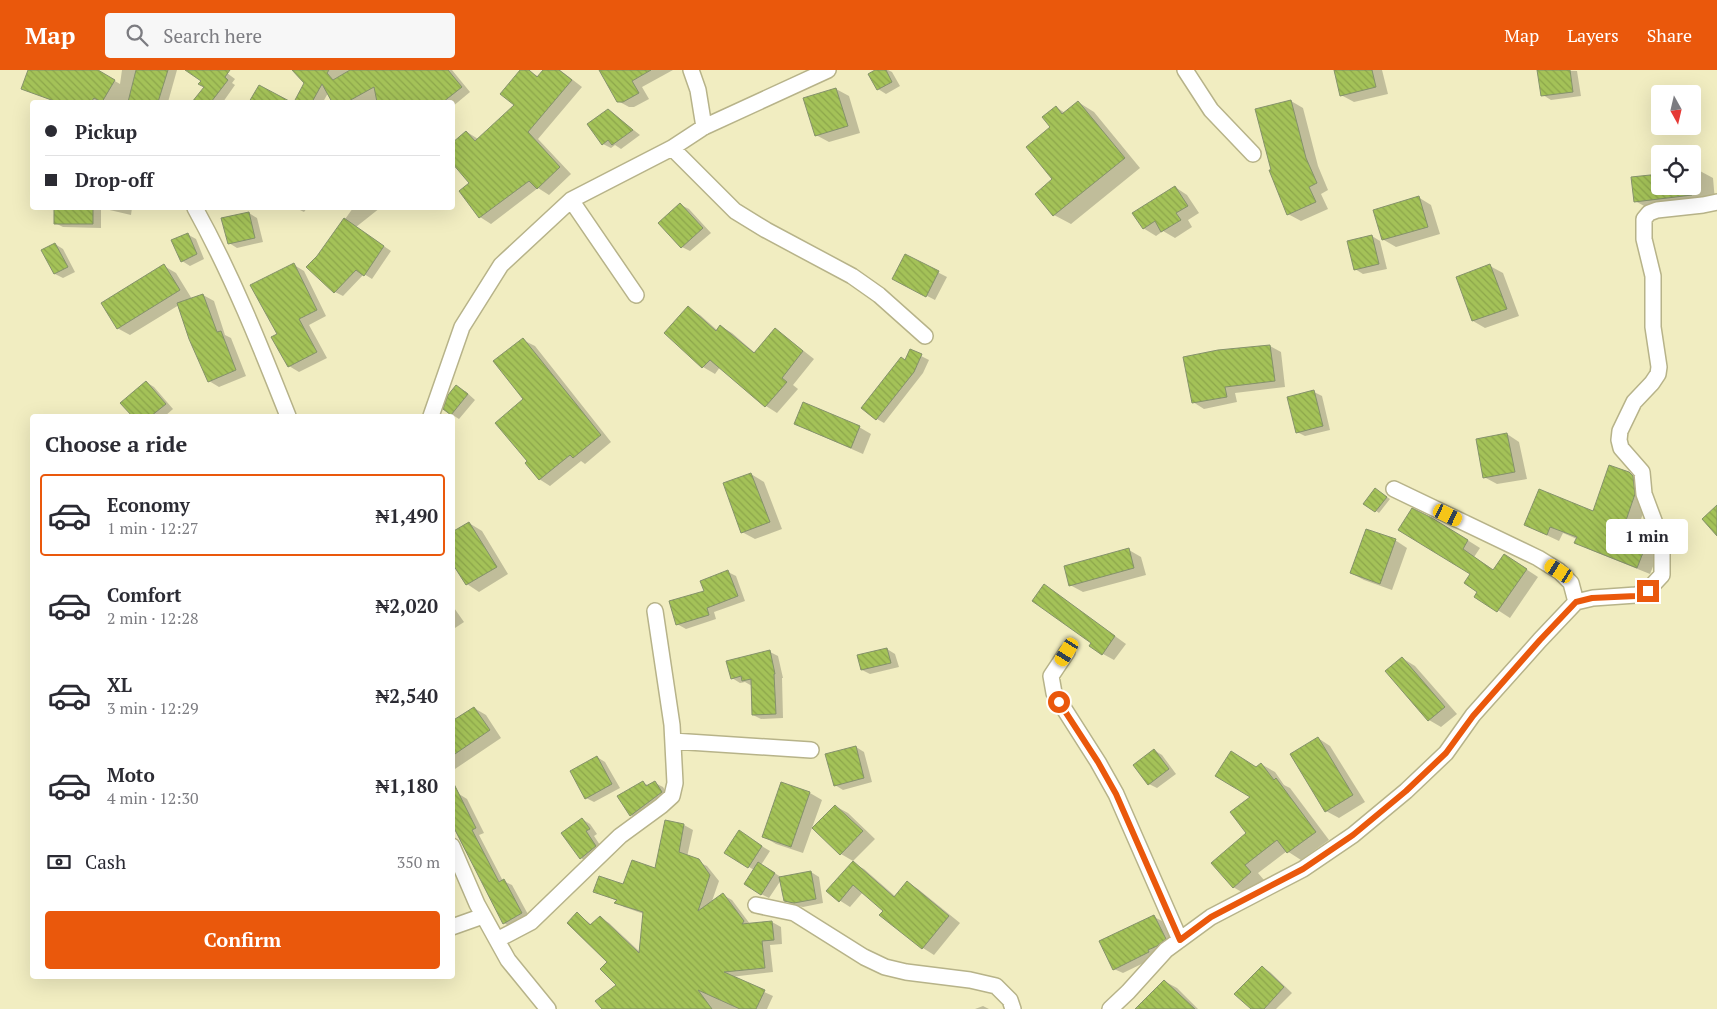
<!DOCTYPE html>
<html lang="en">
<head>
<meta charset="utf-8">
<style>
  :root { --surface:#fff; --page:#f7f7f7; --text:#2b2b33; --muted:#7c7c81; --line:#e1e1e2; --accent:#ea580c }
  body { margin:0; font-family:"PT Serif",serif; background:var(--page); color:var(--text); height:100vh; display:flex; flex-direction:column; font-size:19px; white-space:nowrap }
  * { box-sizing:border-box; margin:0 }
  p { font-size:16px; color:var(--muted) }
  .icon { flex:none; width:28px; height:28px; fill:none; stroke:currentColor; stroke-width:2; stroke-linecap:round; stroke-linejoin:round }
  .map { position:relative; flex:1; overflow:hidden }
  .sheet { position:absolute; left:30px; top:344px; width:425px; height:565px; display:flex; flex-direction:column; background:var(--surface); border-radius:5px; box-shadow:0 5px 20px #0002 }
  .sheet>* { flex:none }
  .hud { position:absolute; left:30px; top:30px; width:425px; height:110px; border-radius:5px; box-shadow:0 5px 20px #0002; display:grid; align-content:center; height:110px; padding:0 15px; background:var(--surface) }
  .needle { width:32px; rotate:172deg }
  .controls { position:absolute; left:1651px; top:15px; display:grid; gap:10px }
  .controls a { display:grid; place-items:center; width:50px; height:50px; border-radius:5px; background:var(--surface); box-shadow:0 5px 20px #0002; font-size:25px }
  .end { position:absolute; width:22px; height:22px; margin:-11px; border:6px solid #ea580c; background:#fff; box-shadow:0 0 0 2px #fff }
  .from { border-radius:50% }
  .bubble { position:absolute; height:35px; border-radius:5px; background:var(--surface); box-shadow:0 5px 20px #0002; font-size:16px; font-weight:800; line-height:35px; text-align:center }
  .car { position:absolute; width:15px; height:30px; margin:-15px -8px; border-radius:6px; box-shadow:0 0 4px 1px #0007; background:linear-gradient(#f5c518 24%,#345 0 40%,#f5c518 0 76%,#345 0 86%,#f5c518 0) }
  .hud b { display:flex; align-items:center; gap:18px; height:48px; font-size:19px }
  .hud b+b { border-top:1px solid var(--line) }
  .hud i { width:12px; height:12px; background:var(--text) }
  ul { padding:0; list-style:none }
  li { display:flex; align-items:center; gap:15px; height:82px; margin:0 10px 8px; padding:0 5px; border:2px solid transparent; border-radius:5px }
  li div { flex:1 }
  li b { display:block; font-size:19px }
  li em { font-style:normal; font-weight:800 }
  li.current { border-color:var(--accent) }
  li>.icon { width:45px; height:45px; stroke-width:1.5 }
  h2 { padding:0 15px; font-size:22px; line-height:60px }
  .pay { display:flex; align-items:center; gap:12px; height:55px; padding:0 15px; font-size:19px }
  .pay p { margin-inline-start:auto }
  .primary-button { display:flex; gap:10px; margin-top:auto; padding:10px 15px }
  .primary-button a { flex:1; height:58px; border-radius:5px; background:var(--accent); color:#fff; font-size:20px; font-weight:800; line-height:58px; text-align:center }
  header { display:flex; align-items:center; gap:30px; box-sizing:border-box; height:70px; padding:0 25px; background:var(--accent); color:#fff }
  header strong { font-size:24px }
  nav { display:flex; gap:28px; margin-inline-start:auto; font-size:18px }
  .search { width:350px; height:45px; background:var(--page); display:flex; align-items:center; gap:12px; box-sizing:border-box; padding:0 18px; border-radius:5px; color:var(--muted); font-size:19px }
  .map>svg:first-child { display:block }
  .shadow { fill:#0003 }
  .building { fill:url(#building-back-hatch); stroke:#85926b }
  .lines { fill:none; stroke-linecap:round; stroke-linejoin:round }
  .street-casing { stroke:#b7b389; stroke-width:18 }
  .street { stroke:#fff; stroke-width:15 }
  .route { stroke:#ea580c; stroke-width:6 }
</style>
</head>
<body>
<header>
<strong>Map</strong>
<div class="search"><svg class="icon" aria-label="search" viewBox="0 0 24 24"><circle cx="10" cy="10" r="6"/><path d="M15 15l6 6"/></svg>Search here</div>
<nav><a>Map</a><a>Layers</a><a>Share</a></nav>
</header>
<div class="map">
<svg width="1717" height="939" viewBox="0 0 1717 939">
  <defs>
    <pattern id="building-back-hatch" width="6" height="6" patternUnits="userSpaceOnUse" patternTransform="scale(1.25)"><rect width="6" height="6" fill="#a4c258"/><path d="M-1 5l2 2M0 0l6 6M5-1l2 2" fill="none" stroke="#8ca64b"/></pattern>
  </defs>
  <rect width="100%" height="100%" fill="#f1edc1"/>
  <path class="shadow" d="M38,0H96L120,14L122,0H177L168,32H56L22,18Z
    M187,0H223L235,9L232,13L235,15L223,32H194L205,17L202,11Z
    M299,0H452L470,22L452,37V32H334L328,23L323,32H295L305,13Z
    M521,0H528L539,7L545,0H560L582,17L538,69L571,104L549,125L538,118L491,154L480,147L460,121L471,113L467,62L478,69L516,35Z
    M600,0H673L642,17L649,29L634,37H629L618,31Z
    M878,0H888L892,2L900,16L886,24L878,19Z
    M1335,0H1382L1388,24L1354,32L1341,25Z
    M1539,0L1577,1L1581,26L1551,30L1543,25Z
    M259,16L289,32H250Z
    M836,19L849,26L860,63L829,72L816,65Z
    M1291,31L1303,38L1318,96L1328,120L1321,124L1328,139L1301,151L1288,144L1272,100Z
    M1078,32L1094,42L1140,98L1071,154L1054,145L1052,57L1056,37L1065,43Z
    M608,41L616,46L640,65L621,79L615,75L611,78L603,74Z
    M1700,101L1713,108L1715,131L1648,138L1635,131L1660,105V116H1692V102Z
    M1175,117L1187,125L1199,143L1188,150L1192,157L1175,168L1163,161L1156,166L1143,158Z
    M1418,127L1431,135L1440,164L1396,177L1384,170L1375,141Z
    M681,135L689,139L711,163L690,181L682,177Z
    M56,138H132L131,145L101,138V158L63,157L55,153Z
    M296,138H307L304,142Z
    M353,138H380L356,157L391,181L372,209L364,204L343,226L335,222L318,187Z
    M249,143L257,148L263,172L237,178L229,173Z
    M187,164L196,169L204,189L190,196L182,191Z
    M1372,166L1380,171L1387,199L1363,204L1355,199Z
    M55,174L63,179L75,202L63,208L55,204L43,181Z
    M906,186L947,207L935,230L902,213Z
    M294,195L304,201L326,246L309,255L327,288L299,302L289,296L278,265Z
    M164,196L176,203L192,229L203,225L214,231L225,265L231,268L246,306L219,317L209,311L179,235L130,265L117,258Z
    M1490,196L1503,203L1519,246L1485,258L1473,251Z
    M688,238L700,245L717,260L720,256L732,263L755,283L775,260L786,267L814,289L793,315L798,319L777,343L766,336L720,297L715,304L703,297L665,263Z
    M523,270L535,276L611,372L585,394L581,391L550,416L539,409L529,391L525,329Z
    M1270,276L1281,282L1285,317L1235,323L1237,332L1204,339L1193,332L1218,281Z
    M911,281L929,290L923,303L884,353L877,349Z
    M146,312L154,317L173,339L165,346H134L122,333Z
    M465,321L475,330L459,349L451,344Z
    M1314,322L1322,326L1330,360L1305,366L1297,362Z
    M795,353L859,357L871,364L863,384L808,360Z
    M1507,364L1519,372L1527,409L1497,414L1484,407Z
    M1629,403L1642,410L1647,432L1633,472L1658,484L1650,504L1588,479L1576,472L1577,469L1563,463L1559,471L1525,455L1594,443Z
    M751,404L764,412L782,459L755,469L742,462Z
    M1379,422L1390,429L1379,443L1365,433Z
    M469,453L482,461L508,504L479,522L467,514Z
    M1445,456L1480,478L1474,487L1494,500L1517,493L1538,507L1510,548L1476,526L1479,521L1472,504Z
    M1395,470L1407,478L1392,520L1364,510L1351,503Z
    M1129,480L1141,487L1146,505L1083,522L1070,515Z
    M728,502L736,506L745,531L714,542L716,549L686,559L677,554L705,522Z
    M1044,515L1126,574L1114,590L1103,584Z
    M452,535L464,552L452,560Z
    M887,579L895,584L899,597L870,604L862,600Z
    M770,582L778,586L783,608H782L783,648L761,649L753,645L752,616L745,612L740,613L732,608Z
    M1402,588L1415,596L1457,644L1441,657L1429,650Z
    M474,638L486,645L501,668L452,701V653Z
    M1318,668L1330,676L1365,732L1339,748L1326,741Z
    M856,677L864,682L872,712L843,720L835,715Z
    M1154,680L1162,685L1176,704L1157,718L1149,714Z
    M597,687L605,692L620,718L594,732L586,728Z
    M1261,694L1275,702L1284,715L1290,718L1329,770L1301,790L1287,781L1258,803L1264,810L1247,825L1233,817L1247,763L1252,727Z
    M643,712L649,716L655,713L663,717L669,727L639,750L631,745Z
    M810,723L822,730L803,783L776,774L764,767Z
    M459,724L467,729L484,763L479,765L503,811L512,815L530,848L512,858L504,853Z
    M835,736L848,743L875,769L853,791L841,784Z
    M582,749L590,754L597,764L594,766L604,781L589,793L581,788L563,763Z
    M666,751L684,755L693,760L687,787L707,796L719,811L711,834L723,825L732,830L750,854L772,852L781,857L782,874L770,875L773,902L731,907L773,926L767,939H603L618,915L609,892L578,844L592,855L600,848L609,853L640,882L644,844L624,837L616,832L617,831L595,821L624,815L656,799Z
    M747,767L770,781L761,795L781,807L811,802L819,807L823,833L803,837L793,835L785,831L781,810L769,828L761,824L754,800L726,783Z
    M853,793L864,799L896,827L907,813L918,819L960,853L934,885L923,878L881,845L885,841L863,822L850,837L839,830Z
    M1154,847L1162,851L1173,873L1156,887L1123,903L1114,899Z
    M1262,897L1270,902L1292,923L1276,939H1253Z
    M1164,911L1177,918L1198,939H1137Z
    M983,936L989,939H975Z"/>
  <path class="building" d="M28,0H98L115,10L102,32L94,28L91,32H57L21,19Z
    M136,0H168L158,32H128Z
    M185,0H230L225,7L228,10L211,32H192L204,17L198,14L201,11Z
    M292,0H329L327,3L333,10L350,0H448L462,17L443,32H377L374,17L347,32H332L322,14L312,32H294L304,13Z
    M520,0H529L537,7L543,0H559L572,10L528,62L560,97L537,119L529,111L479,148L459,121L469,113L452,93V73L466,61L475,71L514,35L500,24Z
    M599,0H651L632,11L639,23L623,32H617Z
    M875,0H886L892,12L877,20L868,4Z
    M1334,0H1372L1376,17L1340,26Z
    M1537,0H1570L1573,22L1541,26Z
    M259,15L291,32H249Z
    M836,18L848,56L815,66L803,28Z
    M1291,30L1306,88L1317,113L1309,117L1316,132L1287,145L1269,100H1271L1255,39Z
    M1078,31L1125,88L1053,146L1035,124L1052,109L1026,77L1050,57L1042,47L1056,36L1062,44Z
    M608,39L633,60L612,75L608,70L602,75L587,54Z
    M1660,104V116H1692V125L1634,132L1631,107Z
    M1175,116L1188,136L1176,143L1181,150L1161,162L1155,151L1143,159L1132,143Z
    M1419,126L1428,157L1382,170L1373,140Z
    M680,133L703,158L681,178L658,153Z
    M54,138H93V154H54Z
    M249,142L255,168L228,174L221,148Z
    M344,148L384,176L364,206L356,200L334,223L306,197L317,186Z
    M188,163L197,184L181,192L171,170Z
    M1372,165L1379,194L1354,200L1347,171Z
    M55,173L68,197L54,204L41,180Z
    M905,184L939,201L926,227L892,209Z
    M294,193L317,240L299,249L317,282L288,297L271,267L277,264L250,215Z
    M164,194L180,220L117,259L101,233Z
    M1490,194L1507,239L1472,251L1456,207Z
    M203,224L217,262L221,261L236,300L208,312L189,269L177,233Z
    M688,236L716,261L720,255L754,283L775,258L803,281L782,308L787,312L765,337L710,290L702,298L664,263Z
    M523,268L601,365L573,388L570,385L539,410L525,393L527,391L495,353L523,329L493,291Z
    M1270,275L1275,311L1225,317L1227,327L1192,333L1183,287L1218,280Z
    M910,279L922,284L914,302L876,350L861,338L901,287L905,290Z
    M146,311L166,334L151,346H132L120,333Z
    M456,315L468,324L451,345L443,339L448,325Z
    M1314,320L1323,356L1296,363L1287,327Z
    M803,332L860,356L851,378L794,354Z
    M1507,363L1515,402L1483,408L1476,369Z
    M1609,395L1629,402L1633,406L1635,424L1621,465L1646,475L1637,498L1574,473L1577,467L1550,457L1547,465L1524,455L1539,419L1593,441Z
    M751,403L770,452L741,463L723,413Z
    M1375,418L1387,427L1375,442L1363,434Z
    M1717,435V466L1702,449Z
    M1412,438L1432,448L1468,470L1463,479L1493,500L1504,484L1527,499L1497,542L1474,527L1477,522L1464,513L1470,504L1398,460Z
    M469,452L497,497L466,515L452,493V462Z
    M1366,459L1396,469L1380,514L1350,503Z
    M1129,478L1134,498L1069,516L1064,496Z
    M728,500L738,526L707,538L709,545L676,555L669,531L704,521L700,511Z
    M1044,514L1115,566L1102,585L1089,576L1091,573L1032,531Z
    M887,578L891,593L861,600L857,585Z
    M770,580L775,604H774L776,644L752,645L751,609L742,611L741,606L731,609L726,591Z
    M1402,587L1445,637L1428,651L1385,601Z
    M474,637L490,660L452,686V651Z
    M1318,667L1353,725L1325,742L1290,684Z
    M856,676L864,708L834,716L825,684Z
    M1154,679L1169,699L1148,715L1133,695Z
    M1231,681L1256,697L1261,693L1274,710L1276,708L1316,762L1287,783L1277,770L1245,795L1251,802L1233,818L1211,793L1246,763L1230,742L1250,727L1215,706Z
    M597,686L612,714L585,729L570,701Z
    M452,710L476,758L472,760L499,812L504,809L522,843L503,854L452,754Z
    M643,711L646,716L655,711L662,722L630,746L617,726Z
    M781,712L810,722L791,777L762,767Z
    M835,735L863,761L840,785L812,758Z
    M582,748L590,759L586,761L596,776L580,789L561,763Z
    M665,750L684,754L679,782L699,789L710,805L698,841L723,823L744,851L742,854L772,851L774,870L762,871L765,898L724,902L765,920L756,939H740L698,920L712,939H602L595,931L616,915L600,899L607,892L567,853L577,842L590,855L600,846L639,883L643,842L614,833L617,830L593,822L599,806L623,814L632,790L655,798Z
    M739,760L762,776L748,798L724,783Z
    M853,791L894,827L907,811L949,846L922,879L879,845L883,841L853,815L839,832L826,821Z
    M758,792L775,803L761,825L744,814Z
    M811,801L816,829L794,833L784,831L779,807Z
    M1154,845L1166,869L1157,876L1148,880L1149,882L1113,900L1099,871Z
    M1262,896L1284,917L1264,939H1251L1234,924Z
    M1164,910L1195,939H1135Z"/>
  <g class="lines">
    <defs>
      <path id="street" d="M691,0L698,20L704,57
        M1185,0L1211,40L1253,84
        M672,78L735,141L766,160L852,206L879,225L925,266
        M571,130L636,225
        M195,138C232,205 260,275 288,346
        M431,346L462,257L501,195L571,130L672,78L704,57L828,0
        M1394,419L1538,488L1559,501L1571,513L1576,532
        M1067,582L1051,606L1054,623L1098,692L1116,724L1180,870
        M673,671L811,680
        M452,776L477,834L508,890L548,939
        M756,835L794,843L864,887L885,897L906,902L970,910L996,916L1010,930L1013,939
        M452,857L483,846
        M497,870L531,852L620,766L661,736L672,726L675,713L672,655L655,541
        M1110,939L1128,922L1166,880L1211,847L1303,799L1353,765L1406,721L1446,683L1473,645L1540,570L1576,532L1593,528L1636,525L1647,521L1662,505V472L1644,424L1642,402L1621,378L1619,370L1620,361L1634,332L1652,313L1658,304L1659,297L1653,257V206L1644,169V149L1649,143L1657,140L1703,135L1717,132"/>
    </defs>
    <use href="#street" class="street-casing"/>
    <use href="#street" class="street"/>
  </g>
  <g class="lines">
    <path class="route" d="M1059,632L1098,692L1116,724L1180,870L1211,847L1303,799L1353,765L1406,721L1446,683L1473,646L1540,570L1576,532L1592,528L1636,526L1648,521"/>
  </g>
</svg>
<div class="controls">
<a><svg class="needle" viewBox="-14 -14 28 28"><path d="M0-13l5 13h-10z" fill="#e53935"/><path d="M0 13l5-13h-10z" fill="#7c7c81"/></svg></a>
<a><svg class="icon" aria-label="locate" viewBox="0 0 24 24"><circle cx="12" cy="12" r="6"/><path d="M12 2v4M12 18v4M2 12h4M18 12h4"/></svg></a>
</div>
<i class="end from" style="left:1059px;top:632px"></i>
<i class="end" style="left:1648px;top:521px"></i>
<div class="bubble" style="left:1606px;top:449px;width:82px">1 min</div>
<i class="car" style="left:1448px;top:445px;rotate:116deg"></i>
<i class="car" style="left:1559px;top:501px;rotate:302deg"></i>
<i class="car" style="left:1067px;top:582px;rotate:212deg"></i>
<div class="hud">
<b><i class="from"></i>Pickup</b>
<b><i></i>Drop-off</b>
</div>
<section class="sheet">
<h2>Choose a ride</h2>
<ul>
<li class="current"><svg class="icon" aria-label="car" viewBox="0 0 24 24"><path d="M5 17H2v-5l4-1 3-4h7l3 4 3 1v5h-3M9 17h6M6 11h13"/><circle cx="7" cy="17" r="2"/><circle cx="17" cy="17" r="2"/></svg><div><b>Economy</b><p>1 min · 12:27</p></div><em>₦1,490</em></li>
<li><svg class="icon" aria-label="car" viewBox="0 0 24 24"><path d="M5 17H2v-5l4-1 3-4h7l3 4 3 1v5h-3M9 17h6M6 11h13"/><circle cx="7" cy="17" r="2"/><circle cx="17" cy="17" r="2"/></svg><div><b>Comfort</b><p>2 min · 12:28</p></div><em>₦2,020</em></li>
<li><svg class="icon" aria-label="car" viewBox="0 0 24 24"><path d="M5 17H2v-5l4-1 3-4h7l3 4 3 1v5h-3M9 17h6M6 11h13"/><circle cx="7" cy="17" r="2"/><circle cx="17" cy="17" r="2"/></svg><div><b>XL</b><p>3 min · 12:29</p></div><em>₦2,540</em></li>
<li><svg class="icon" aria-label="car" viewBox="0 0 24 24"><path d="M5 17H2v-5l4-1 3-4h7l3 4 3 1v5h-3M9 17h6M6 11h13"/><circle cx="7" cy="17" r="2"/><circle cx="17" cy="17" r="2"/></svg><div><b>Moto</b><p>4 min · 12:30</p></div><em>₦1,180</em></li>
</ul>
<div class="pay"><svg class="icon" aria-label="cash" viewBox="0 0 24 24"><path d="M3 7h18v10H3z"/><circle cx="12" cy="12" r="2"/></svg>Cash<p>350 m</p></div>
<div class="primary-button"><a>Confirm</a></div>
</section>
</div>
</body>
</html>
